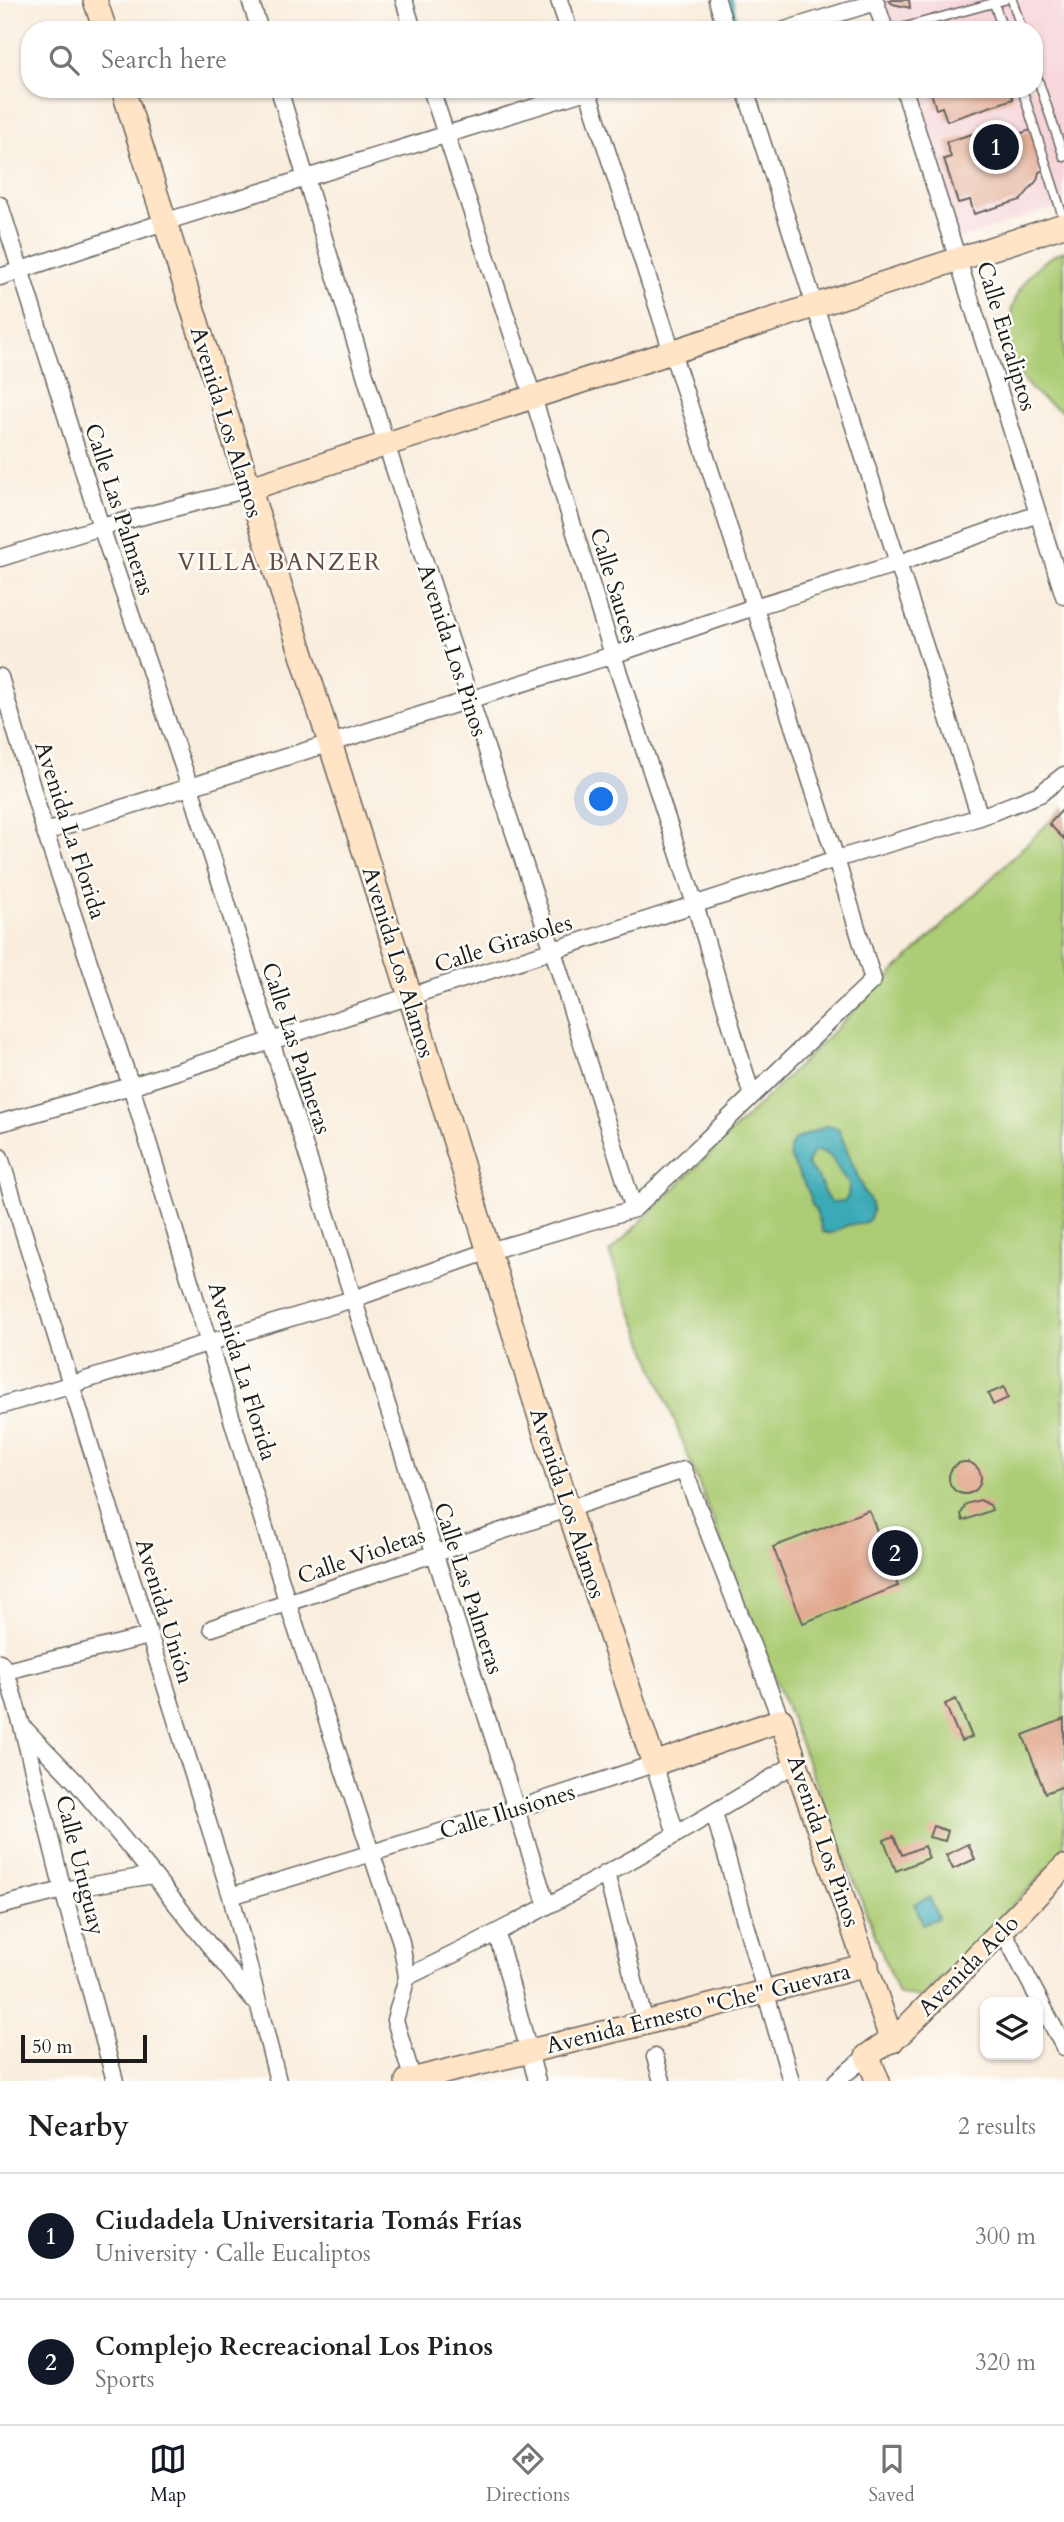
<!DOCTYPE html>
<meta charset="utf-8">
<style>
:root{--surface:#fff;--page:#f6f6f6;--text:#202124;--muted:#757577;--line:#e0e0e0;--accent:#111827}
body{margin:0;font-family:Cardo,serif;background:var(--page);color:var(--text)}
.controls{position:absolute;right:21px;bottom:21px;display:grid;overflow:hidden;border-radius:14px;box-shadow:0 2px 5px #0004}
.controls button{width:63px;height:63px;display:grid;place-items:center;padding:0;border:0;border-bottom:2px solid var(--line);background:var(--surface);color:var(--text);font:35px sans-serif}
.scale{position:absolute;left:21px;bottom:18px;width:126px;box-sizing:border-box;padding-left:7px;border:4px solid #1c1c1c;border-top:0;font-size:19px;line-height:24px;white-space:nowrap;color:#1c1c1c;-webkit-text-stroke:5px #fdfcf7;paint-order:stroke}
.you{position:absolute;left:602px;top:800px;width:24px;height:24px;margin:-18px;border:5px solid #fff;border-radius:50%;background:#1a73e8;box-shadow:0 0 0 10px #1a73e833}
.badge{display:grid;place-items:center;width:46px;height:46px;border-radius:50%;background:var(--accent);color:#fff;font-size:23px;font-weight:700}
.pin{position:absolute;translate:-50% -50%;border:4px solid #fff;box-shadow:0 2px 7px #0006}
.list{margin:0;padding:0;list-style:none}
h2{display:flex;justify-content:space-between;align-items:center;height:91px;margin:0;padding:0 28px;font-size:30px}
h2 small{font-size:23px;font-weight:400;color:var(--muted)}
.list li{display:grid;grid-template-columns:46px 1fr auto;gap:21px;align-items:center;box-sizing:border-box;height:126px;padding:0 28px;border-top:2px solid var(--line)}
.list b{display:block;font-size:26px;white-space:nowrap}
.list p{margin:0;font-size:23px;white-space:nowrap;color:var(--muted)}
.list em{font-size:23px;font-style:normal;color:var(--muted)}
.icon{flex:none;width:38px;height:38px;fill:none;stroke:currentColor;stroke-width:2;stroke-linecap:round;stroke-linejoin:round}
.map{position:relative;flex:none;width:1064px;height:2081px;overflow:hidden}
.search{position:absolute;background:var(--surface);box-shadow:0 2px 5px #0004;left:21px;right:21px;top:21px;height:77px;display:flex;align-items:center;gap:18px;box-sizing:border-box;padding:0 24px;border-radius:28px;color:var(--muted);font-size:26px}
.sheet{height:343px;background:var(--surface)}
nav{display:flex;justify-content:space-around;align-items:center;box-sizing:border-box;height:98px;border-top:2px solid var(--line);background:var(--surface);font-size:19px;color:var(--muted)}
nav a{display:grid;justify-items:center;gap:4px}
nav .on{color:var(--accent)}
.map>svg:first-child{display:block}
</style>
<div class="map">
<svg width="1064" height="2081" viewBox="0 0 1064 2081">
<rect width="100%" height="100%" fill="#fdfcf7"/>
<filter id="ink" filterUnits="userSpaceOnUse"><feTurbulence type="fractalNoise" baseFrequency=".0143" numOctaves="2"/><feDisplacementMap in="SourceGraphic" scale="14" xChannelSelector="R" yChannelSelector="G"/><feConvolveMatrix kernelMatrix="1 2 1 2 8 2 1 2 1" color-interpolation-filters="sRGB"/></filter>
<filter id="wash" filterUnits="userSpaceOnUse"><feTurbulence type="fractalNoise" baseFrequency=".00686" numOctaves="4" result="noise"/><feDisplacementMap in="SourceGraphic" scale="28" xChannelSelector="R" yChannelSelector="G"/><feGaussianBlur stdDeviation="1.57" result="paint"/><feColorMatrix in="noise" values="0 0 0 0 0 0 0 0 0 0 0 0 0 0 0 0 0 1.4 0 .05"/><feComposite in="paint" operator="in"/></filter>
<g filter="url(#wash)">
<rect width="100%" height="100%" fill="#f9eddd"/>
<path fill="#f6cfd6" d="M881,0H1064V205L956,240L909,89H1034V30H890Z"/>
<path fill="#accc75" stroke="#647448" stroke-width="2" d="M1064,251V412C1048,403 1033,394 1022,378C992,334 1015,268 1064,251Z
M1064,808V1853L921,1998L898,1994L609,1253L871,994Z"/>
<path fill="#3aaab7" stroke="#2b636a" stroke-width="2" fill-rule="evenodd" d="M828,1125L838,1128L865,1194C874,1204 877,1221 859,1224C856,1225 852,1224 848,1225C837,1229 836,1236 823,1232L816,1211L812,1205L810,1195L790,1157V1148L794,1140ZM813,1152C837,1150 834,1170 849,1183L848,1196L844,1201L832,1202C821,1195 824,1185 817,1177C812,1171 809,1170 807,1163Z
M930,1897L938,1918L923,1924L914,1904Z"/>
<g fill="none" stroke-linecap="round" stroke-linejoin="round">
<path stroke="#3aaab7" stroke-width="5" d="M731,0L735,19"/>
</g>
<g id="blocks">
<path fill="#e0a388" d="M888,0H909L910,8L893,4Z
M930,89H1010L1013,99L947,121L942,107L936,109Z
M1008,123L1012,136L1031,130L1044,170L1039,172L1037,180L1021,200L974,214L970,200L958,203L944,159L951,157L946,142Z
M1064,808V839L1049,824Z
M1004,1387L1008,1398L993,1405L988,1394Z
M949 1478a16 16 0 1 1 32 0a16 16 0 1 1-32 0Z
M980,1500L990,1505L992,1510L963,1521L961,1514L966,1504Z
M869,1510L898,1586L803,1623L773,1547Z
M956,1699L972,1737L961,1741L945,1704Z
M1064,1719V1786L1045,1793L1023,1735Z
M933,1826L948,1831L945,1841L929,1837Z
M894,1836L902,1855L924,1846L929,1858L896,1871L884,1840Z
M968,1844L975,1859L953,1869L946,1855Z"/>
</g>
</g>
<g filter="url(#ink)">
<use href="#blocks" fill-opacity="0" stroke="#696560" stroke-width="2"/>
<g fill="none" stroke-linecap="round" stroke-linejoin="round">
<defs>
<path id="lane" d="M993,0L1003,30
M1012,0L1022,30
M883,25L898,29L1004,0
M1034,68L1064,157
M1022,89L1064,220"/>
<path id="street" d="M250,0L260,30
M404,0L413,30
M559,0L569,30
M717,0L726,30
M875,0L885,30
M785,30L876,2
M279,89L386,444L553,951L634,1209
M431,89L533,397L613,655L695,904L752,1096
M745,89L980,817
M904,89L1064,596
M0,205L101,527L190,787L547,1906
M0,277L164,222L593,89
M0,558L101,527L248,489
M0,677L45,832L131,1086L288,1604L401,1942L407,1977L395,2020L413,2081
M45,832L613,655L754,607L899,563L1038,514
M0,1123L131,1086L836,859L980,817L1040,794L1064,775
M0,1157L231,1896L278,2081
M0,1406L353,1299L489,1251L634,1209L873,980L836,859L587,89
M212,1628L684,1470L781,1720
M0,1662L6,1671L22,1726L63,1890L115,2081
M6,1671L149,1636
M23,1727L76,1782L153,1875
M714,1813L791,2081
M606,1873L645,2023
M231,1896L516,1809L654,1764L676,1834
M0,1906L63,1890L153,1875L253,2000
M1003,1931L1064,2047
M497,1934L537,2081
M407,1977C541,1913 670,1840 796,1763
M655,2057L662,2081
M836,2081L867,2056"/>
<path id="secondary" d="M95,0L105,30
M123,89L410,996L568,1508L654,1764L781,1720L892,2041
M248,489L1064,225
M407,2081L645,2023L867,1965
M878,2081L867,2056L901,2033L1064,1867"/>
</defs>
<use href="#lane" stroke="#696560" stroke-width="11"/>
<use href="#street" stroke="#696560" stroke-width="19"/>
<use href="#secondary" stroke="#696560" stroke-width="26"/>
<use href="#lane" stroke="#fff" stroke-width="8"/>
<use href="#street" stroke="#fff" stroke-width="16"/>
<use href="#secondary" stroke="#ffe4c6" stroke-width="23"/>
</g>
</g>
<g text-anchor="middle" stroke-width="5" stroke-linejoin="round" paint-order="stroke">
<g font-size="23" fill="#1c1c1c" stroke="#fdfcf7">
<text transform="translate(1007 336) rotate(73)" y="8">Calle Eucaliptos</text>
<text transform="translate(227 422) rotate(73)" y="8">Avenida Los Alamos</text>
<text transform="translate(120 509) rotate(72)" y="8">Calle Las Palmeras</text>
<text transform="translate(615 585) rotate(73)" y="8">Calle Sauces</text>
<text transform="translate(453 650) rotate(72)" y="8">Avenida Los Pinos</text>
<text transform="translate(71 830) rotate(72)" y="8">Avenida La Florida</text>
<text transform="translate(503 943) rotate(-18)" y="8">Calle Girasoles</text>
<text transform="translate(399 962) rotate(73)" y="8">Avenida Los Alamos</text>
<text transform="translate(297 1048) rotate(72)" y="8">Calle Las Palmeras</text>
<text transform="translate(243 1371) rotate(73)" y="8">Avenida La Florida</text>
<text transform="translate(568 1503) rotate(72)" y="8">Avenida Los Alamos</text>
<text transform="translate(361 1555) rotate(-19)" y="8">Calle Violetas</text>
<text transform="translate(469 1588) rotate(72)" y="8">Calle Las Palmeras</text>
<text transform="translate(165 1611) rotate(73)" y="8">Avenida Unión</text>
<text transform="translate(507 1811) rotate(-17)" y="8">Calle Ilusiones</text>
<text transform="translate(824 1841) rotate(71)" y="8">Avenida Los Pinos</text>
<text transform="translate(81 1865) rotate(76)" y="8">Calle Uruguay</text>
<text transform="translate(968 1965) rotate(-45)" y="8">Avenida Aclo</text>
<text transform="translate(698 2008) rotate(-14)" y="8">Avenida Ernesto "Che" Guevara</text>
</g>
<g font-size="24" letter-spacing="2" fill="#614b42" stroke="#fdfcf7">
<text x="280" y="570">VILLA BANZER</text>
</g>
</g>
</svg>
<div class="controls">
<button><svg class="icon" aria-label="layers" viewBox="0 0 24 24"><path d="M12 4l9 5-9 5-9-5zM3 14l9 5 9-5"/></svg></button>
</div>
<div class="scale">50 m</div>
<div class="you"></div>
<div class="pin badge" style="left:996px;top:147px">1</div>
<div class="pin badge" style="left:895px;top:1553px">2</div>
<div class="search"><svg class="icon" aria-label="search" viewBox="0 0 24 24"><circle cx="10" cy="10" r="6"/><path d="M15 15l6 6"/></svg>Search here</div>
</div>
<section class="sheet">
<h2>Nearby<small>2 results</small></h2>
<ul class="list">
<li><span class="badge">1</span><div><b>Ciudadela Universitaria Tomás Frías</b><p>University · Calle Eucaliptos</p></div><em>300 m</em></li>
<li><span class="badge">2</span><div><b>Complejo Recreacional Los Pinos</b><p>Sports</p></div><em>320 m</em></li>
</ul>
</section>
<nav>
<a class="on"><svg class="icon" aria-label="map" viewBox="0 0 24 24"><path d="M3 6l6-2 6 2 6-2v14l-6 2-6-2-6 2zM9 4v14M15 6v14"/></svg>Map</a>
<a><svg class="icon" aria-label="directions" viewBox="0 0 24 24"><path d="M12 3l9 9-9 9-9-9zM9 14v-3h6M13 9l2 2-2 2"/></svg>Directions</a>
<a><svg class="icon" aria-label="saved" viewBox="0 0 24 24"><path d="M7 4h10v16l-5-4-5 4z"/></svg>Saved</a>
</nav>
